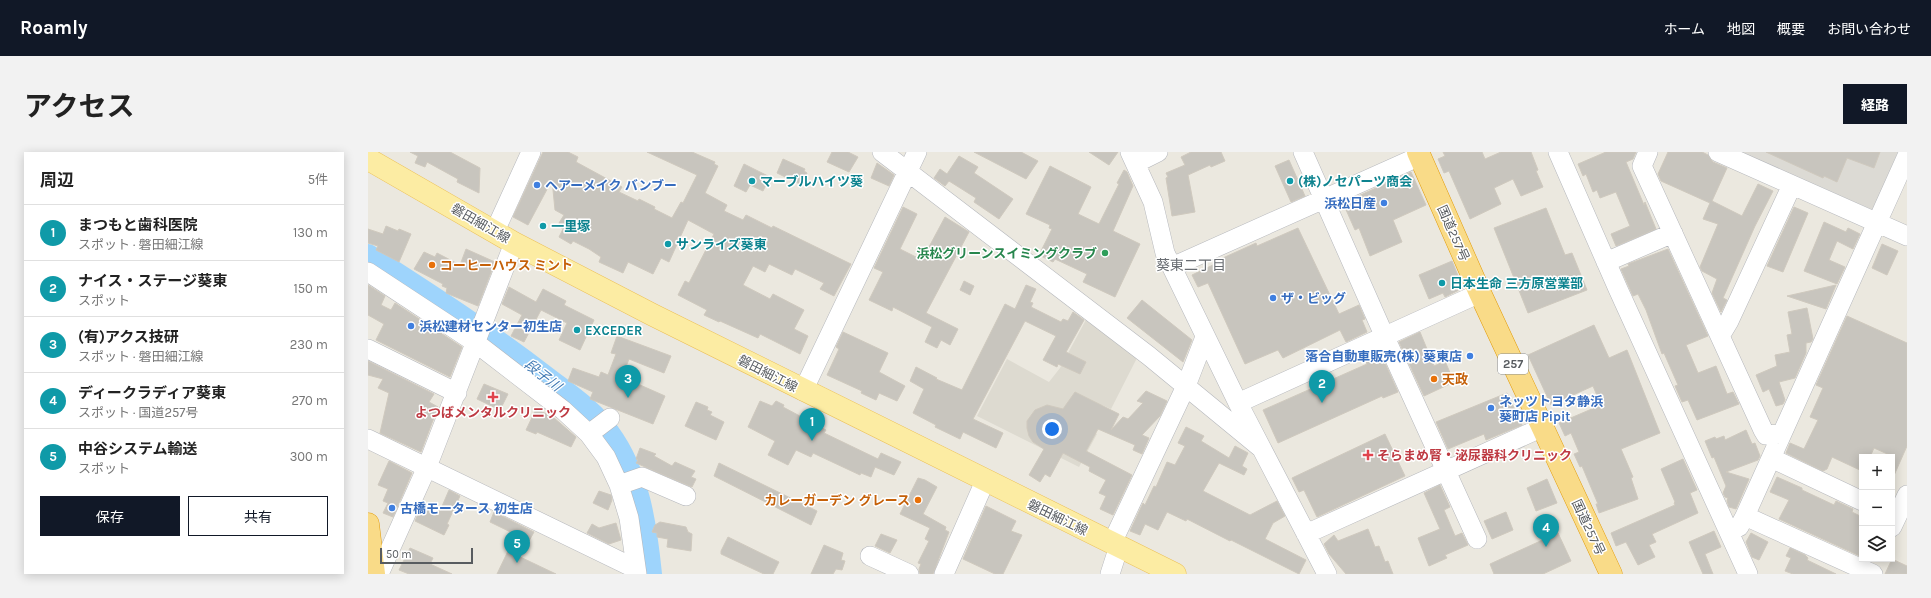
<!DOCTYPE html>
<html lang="ja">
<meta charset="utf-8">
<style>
:root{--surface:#fff;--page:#f2f2f2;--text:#222;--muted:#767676;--line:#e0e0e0;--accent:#111827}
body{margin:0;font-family:Karla,"Noto Sans JP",sans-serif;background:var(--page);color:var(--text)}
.controls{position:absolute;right:12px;bottom:12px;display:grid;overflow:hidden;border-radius:0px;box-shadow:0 2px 10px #0003}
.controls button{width:36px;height:36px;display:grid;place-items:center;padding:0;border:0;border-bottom:1px solid var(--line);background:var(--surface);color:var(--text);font:20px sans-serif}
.scale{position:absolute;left:12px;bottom:10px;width:93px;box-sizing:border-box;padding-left:4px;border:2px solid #585c60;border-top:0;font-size:11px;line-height:14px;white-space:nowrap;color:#585c60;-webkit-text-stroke:3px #fff;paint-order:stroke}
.you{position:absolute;left:684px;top:277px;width:14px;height:14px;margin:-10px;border:3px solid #fff;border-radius:50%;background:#1a73e8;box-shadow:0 0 0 6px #1a73e833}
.badge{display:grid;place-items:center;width:26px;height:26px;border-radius:50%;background:var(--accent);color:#fff;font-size:13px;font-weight:700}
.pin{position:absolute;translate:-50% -33px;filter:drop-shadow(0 1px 2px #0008)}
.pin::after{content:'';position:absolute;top:21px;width:14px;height:12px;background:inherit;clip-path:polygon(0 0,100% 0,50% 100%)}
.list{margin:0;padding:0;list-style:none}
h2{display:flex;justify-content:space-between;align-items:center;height:52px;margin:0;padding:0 16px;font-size:17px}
h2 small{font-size:13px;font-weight:400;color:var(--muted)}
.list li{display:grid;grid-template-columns:26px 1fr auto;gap:12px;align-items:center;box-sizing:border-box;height:56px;padding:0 16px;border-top:1px solid var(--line)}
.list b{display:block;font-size:15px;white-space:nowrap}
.list p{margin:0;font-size:13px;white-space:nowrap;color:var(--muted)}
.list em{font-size:13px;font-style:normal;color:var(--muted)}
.actions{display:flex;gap:8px;padding:12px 16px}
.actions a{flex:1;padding:9px 0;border:1px solid var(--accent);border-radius:0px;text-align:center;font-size:14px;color:var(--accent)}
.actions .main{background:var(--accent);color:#fff}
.icon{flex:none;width:22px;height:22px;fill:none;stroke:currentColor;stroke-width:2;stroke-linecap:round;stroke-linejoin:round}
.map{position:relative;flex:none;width:1539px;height:422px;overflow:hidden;border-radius:0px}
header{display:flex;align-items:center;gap:24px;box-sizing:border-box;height:56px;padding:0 20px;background:var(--accent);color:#fff}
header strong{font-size:19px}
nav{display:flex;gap:22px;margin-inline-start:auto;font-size:14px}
.intro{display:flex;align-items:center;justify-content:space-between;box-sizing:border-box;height:96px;padding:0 24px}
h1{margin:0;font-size:28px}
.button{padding:10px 18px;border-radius:0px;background:var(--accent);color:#fff;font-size:14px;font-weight:700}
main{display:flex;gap:24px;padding:0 24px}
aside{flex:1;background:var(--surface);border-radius:0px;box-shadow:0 2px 10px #0003}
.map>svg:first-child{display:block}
</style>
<header>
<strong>Roamly</strong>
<nav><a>ホーム</a><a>地図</a><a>概要</a><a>お問い合わせ</a></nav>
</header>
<div class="intro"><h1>アクセス</h1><a class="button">経路</a></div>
<main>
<aside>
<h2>周辺<small>5件</small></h2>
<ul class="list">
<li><span class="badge" style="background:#0f9aa8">1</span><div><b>まつもと歯科医院</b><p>スポット · 磐田細江線</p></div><em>130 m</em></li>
<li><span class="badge" style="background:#0f9aa8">2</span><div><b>ナイス・ステージ葵東</b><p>スポット</p></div><em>150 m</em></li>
<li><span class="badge" style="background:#0f9aa8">3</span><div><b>(有)アクス技研</b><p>スポット · 磐田細江線</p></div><em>230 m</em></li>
<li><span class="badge" style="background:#0f9aa8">4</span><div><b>ディークラディア葵東</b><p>スポット · 国道257号</p></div><em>270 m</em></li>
<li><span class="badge" style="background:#0f9aa8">5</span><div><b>中谷システム輸送</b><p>スポット</p></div><em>300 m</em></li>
</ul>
<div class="actions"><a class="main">保存</a><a>共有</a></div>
</aside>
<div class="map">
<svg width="1539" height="422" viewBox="0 0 1539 422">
<rect width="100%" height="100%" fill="#ebe8df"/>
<path fill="#dcdad4" d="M1371,0H1530L1505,58Z"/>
<path fill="#dddad0" d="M720,164L770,204L743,257L734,253L722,277L729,282L711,315L609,264L639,207L681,230L692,216Z"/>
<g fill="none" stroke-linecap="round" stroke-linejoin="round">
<path stroke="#9ed4fc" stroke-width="22" d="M0,103C61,142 121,181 178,225C200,242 225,258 241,281C271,322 278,373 283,422"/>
</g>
<path fill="#c8c5be" stroke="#cfc9be" d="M42,0H82L112,16L111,41L89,30L90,27L59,10L57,15L47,11L50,4Z
M175,0H200L210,5L208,10L254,35L251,40L270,49L271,47L287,55L286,57L304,66L313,50L315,51L329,23L279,0H324L347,10L346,12L350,14L337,41L359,53L356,59L375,68L378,63L404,76L405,74L483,112L466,144L452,137L456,131L427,117L424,123L401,112L397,120L385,114L375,133L402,147L405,142L436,158L426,177L440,184L432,202L392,182L390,186L352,169L351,170L336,163L339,158L310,143L317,129L321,131L346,82L320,68L301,110L293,106L285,122L260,110L255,121L231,110L233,105L221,97L205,89L203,92L191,85L195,77L192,75L191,71L196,63L187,58L184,28L160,73L145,65Z
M464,0H480L490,5L481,20L459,10Z
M606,0H653L670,9L658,27Z
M721,0H750L741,13Z
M823,0H853L857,9L843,15L842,13L820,23L827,60L804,64L798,26L800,25L798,21L817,13L813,5Z
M1075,0H1114L1117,7L1133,0H1163L1170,18L1168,19L1175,35L1153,44L1145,27L1126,36L1133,52L1102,67L1081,19L1076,21L1070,7L1077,4Z
M1238,0H1268L1265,7L1258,10L1276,53L1277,50L1288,77L1248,94L1243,82L1262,74L1248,40L1232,46L1229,38L1225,40L1218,22L1215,24L1210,12Z
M1300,0H1334L1340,3L1345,10L1359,16L1344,49L1374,64L1390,32L1405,39L1387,74L1355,146L1359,148L1353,160L1344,141L1349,127L1334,119L1332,115L1350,72L1335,67L1342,51L1293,29L1290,22Z
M1398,0H1512L1506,16L1479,6L1469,30L1456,24L1455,26Z
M591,4L610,15L606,21L645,47L631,67L606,50L608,46L581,29L577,34L566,26L572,17L579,22Z
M415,7L437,17L436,19L439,21L434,33L409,21Z
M921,8L937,44L923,50L907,14Z
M509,11L526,23L521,34L503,26Z
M376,12L402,25L395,39L382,33L378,40L366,34Z
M682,14L723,35L710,62L731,72L751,32L749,31L756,18L759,20L765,34L745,79L772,92L747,145L715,130L719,122L687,107L685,110L671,103L684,77L681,76L682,73L658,62Z
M1043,20L1058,53L1025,68L1034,90L1002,104L991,76L987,78L975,51Z
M535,55L549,62L532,97L554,108L577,65L601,80L558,161L590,177L582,193L573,188L569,196L557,190L564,175L525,155L524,159L501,148L515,120L506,116Z
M1426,55L1440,61L1415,120L1399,114Z
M1178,56L1197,103L1204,101L1219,138L1160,161L1126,76Z
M1456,70L1478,80L1480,76L1492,82L1485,97L1469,89L1461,108L1477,115L1469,132L1436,119Z
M18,74L30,79L31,77L43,82L31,110L8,98L10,94L0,91V77L15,82Z
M930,76L971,162L991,153L997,167L994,168L999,180L978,190L972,178L915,206L910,198L877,212L840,131L830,135L824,123L847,112L846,110L888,91L889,94Z
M1514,92L1530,99L1519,123L1504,116Z
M98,97L127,110L110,154L78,141L79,136L74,134L75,132L46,117L56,100L67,105L69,101L92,113Z
M1300,97L1340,184L1318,193L1330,221L1348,214L1359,242L1365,240L1371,252L1329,268L1320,248L1314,250L1307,234L1310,233L1296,201L1294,202L1278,158L1270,142L1265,144L1253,117L1261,114L1260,112Z
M1084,109L1095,136L1077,145L1075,141L1061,147L1051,123Z
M596,129L606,134L602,143L592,138Z
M0,133L17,144L13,153L23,158L27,151L94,195L82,225L8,188L16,172L0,163Z
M658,133L668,137L662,150L665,151L663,155L693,170L695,167L700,169L705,160L716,168L698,200L718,210L712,222L690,212L689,215L675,208L688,184L657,169L605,267L635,281L628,296L595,280L592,287L567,275L568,273L545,261L556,237L542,229L548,215L569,226L568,227L594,238L637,152L647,157Z
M1468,133L1458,157L1419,144Z
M141,135L168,150L175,137L198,149L196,153L226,168L212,198L191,188L199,171L173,158L156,190L143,184L154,163L134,152Z
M774,148L824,188L815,210L759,166Z
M1439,156L1445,187L1443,190L1438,191V201L1427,226L1411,230L1417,248L1415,252L1408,254L1401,237L1395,240L1388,223L1409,214L1407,203L1422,200L1419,183L1424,182L1420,160Z
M1479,164L1539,191V294L1524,328V304L1506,296L1502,305H1494V319L1464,305L1459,317L1455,319L1418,301L1422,291L1436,297L1450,268L1442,265L1455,236L1448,233Z
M1226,173L1241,206L1259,198L1292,281L1253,297L1265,325L1263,326L1270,347L1231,361L1228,352H1230L1214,314L1212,315L1206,302L1211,300L1203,281L1197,284L1191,271L1233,253L1225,234L1183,253L1160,203Z
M475,180L520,201L511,220L537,234L529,249L511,241L508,248L493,241L494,239L459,223L471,197L468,195Z
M1052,180L1066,214L1077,209L1086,230L1056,244L1031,190Z
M249,184L303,204L296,221L261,207L254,225L297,244L285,272L222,247L225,240L200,229L205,216L231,225L233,220L240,223L248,202L243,201Z
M1012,200L1030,240L1015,246L1014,244L910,291L895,258L999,212L997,208Z
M0,209L66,242L61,250L70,255L53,300L12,281L21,241L10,236L15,227L0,223Z
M116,232L140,242L132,258L109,247Z
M778,239L799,249L792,264L774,283L781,286L774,302L765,298L767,293L730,277L718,299L764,323L745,363L732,357L738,344L731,341L738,328L721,319L722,315L695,301L682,325L677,322L672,330L661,323L676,297L665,290L661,284L659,276V269L667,258L679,253L695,257L707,240L751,262L743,278L755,265L760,267L775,251L769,249Z
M1139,241L1154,273L1118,288L1116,282L1080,297L1068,270Z
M392,249L404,254L408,249L416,253L415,255L458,278L456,281L510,307L513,301L533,310L526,323L507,315L503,325L493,321L492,323L445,301L443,305L428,298L420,313L400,303L407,289L380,275Z
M328,250L340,255L339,258L344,260L342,263L356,270L348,288L317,274Z
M168,257L185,265L208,285L203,295L169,280L168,282L158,278Z
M818,275L836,284L833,289L861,306L867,294L880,301L874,314L879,317L876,323L851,311L835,339L882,363L909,349L917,364L905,371L897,387L938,408L931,422L863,388L862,389L819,367L818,369L799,360L790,378L777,372L772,383L762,379L775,351L777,353L786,334L788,335L799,310L807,313L817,294L810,291Z
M1378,278L1384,292L1387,291L1392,304L1390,308L1358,320L1381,327L1368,357L1361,355L1359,349L1360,346L1357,345L1355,341L1358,334L1346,305L1344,306L1337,289L1347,285L1348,287L1356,284L1357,288Z
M1017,282L1037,324L949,365L936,338L931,340L924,326Z
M272,296L288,302L286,304L304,314L307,310L327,319L323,325L328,327L324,335L268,311L270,308L268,307Z
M1315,307L1329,338L1322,341L1330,361L1284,382L1288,390L1281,393L1287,405L1270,413L1258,390L1248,394L1243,381L1307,353L1306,351L1307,350L1293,317Z
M21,309L44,321L25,365L15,361L20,351L15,349L20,337L10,333Z
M351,311L449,359L443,373L346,324Z
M1409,325L1434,336V338L1466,353L1468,349L1485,357L1484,360L1494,365V405L1411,367L1421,348L1402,340Z
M550,326L557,328L569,335L555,362L578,375L577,378L581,380L565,422H552L551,417L553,412L550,411L561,389L557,387L562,376L532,362Z
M1179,327L1189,351L1168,359L1159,336Z
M1072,333L1082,355L1076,358L1087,384L1094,381L1100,393L1077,403L1079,406L1061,414L1050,386L1072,377L1056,341Z
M81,338L92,344L79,372L81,373L76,383L47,369L51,360L54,361L58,353L72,359Z
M231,339L243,343L244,348L240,358L225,351Z
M618,354L648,369L643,379L654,383L635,422H627L595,407Z
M126,360L166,380L161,389L122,370Z
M1138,360L1145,378L1124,387L1116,369Z
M292,370L318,375L320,380L324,382L323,399L299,395L300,387L289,385V381L284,380L287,373Z
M248,371L253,388L241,392L219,381L224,372L231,376Z
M1000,377L1007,395L1011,394L1017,410L1020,409L1025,422H978L961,402L956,392L966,383L970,389Z
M1346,379L1353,395L1337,402L1345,422H1335L1321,390Z
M1190,381L1203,409L1175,422H1126L1122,412Z
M1383,381L1400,390L1391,408L1384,405L1378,390Z
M513,382L529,388L522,401L507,394Z
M360,385L411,410L405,422H396L353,402V399Z
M456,393L475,401L473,408L477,409L474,418L468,417L465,422H443Z
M42,396L65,406L62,412L84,422H41L31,418Z
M1422,396L1437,403L1440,406L1439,408L1468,422H1425L1417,419L1423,406L1418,404Z
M140,399L148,403L188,422H129Z
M1524,407L1539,414V422H1517Z"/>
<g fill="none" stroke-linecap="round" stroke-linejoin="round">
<defs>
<path id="minor" d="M514,0L781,204L893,296
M762,0L785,50L797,101L870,251L959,422
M935,0L1016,183L1109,387
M1190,0L1250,137L1380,422
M1280,0L1274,14L1395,278L1398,283L1413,282
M1350,0L1539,84
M768,11L790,0
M127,79L163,0
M1238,110L1305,81
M804,115L1052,4
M0,120L108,191L195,258L221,282L238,305L251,333L261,366L269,422
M1352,184L1361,169L1424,33
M0,197L89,241
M435,239L549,0
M870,251L1112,141
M221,282L242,266
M0,287L268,417
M1403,306L1494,349
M251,333L274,325L318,344
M1377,364L1539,4
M1371,375L1377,364L1505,422
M1524,375L1539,343
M938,382L1175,275
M744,391L818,234L837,185
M502,404L541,422
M11,422L59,315L146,91
M576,422L617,329
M742,422L751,394"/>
<path id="major" d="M0,7L146,91L285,163L807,422"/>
<path id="highway" d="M1050,0L1112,141L1243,422
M0,372L6,422"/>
</defs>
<use href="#minor" stroke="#b5b7bc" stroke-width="20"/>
<use href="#major" stroke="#ecc057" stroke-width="23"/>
<use href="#highway" stroke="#e29b08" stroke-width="23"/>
<use href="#minor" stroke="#fff" stroke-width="19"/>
<use href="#major" stroke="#fceca3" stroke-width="22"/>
<use href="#highway" stroke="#f9db88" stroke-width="22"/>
</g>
<g fill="#0f9aa8" stroke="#fff" stroke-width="1.5">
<circle cx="384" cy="29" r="4"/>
<circle cx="922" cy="29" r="4"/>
<circle cx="175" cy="74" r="4"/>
<circle cx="300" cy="92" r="4"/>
<circle cx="1074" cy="131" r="4"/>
<circle cx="209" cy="178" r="4"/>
</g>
<g fill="#3f7fe0" stroke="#fff" stroke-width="1.5">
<circle cx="169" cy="33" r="4"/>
<circle cx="1016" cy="51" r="4"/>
<circle cx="905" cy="146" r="4"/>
<circle cx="43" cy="174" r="4"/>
<circle cx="1102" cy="204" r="4"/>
<circle cx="1123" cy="256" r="4"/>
<circle cx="24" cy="356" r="4"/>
</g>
<circle fill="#2e9e5b" stroke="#fff" stroke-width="1.5" cx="737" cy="101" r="4"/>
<g fill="#e8710a" stroke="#fff" stroke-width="1.5">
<circle cx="64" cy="113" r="4"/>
<circle cx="1066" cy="227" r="4"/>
<circle cx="550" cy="348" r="4"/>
</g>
<g fill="#e0444e" stroke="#fff" stroke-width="1.5">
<path d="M123 239h4v4h4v4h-4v4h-4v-4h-4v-4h4z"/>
<path d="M998 297h4v4h4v4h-4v4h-4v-4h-4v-4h4z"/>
</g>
<g text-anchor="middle" stroke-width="3" stroke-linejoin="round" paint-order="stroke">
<rect fill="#fff" stroke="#8a8d90" stroke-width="1" x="1130" y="202" width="30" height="20" rx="3"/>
<g font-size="12" font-weight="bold" fill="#585c60">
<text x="1145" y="216">257</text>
</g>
<g font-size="13" font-weight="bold" fill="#0d838f" stroke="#fff" text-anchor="start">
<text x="392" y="34">マーブルハイツ葵</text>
<text x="930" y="34">(株)ノセパーツ商会</text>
<text x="183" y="79">一里塚</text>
<text x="308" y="97">サンライズ葵東</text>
<text x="1082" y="136">日本生命 三方原営業部</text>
<text x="217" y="183">EXCEDER</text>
</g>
<g font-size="13" font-weight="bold" fill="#366cbe" stroke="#fff" text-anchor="start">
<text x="177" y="38">ヘアーメイク バンブー</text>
<text x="1008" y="56" text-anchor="end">浜松日産</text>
<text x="913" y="151">ザ・ビッグ</text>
<text x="51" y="179">浜松建材センター初生店</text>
<text x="1094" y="209" text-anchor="end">落合自動車販売(株) 葵東店</text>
<text x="1131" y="254">ネッツトヨタ静浜<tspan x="1131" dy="15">葵町店 Pipit</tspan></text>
<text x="32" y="361">古橋モータース 初生店</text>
</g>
<g font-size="13" fill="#585c60" stroke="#fff">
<text transform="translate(113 71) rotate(30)" y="5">磐田細江線</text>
<text transform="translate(1086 81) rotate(66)" y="5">国道257号</text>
<text transform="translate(400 221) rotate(27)" y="5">磐田細江線</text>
<text transform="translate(690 365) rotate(26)" y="5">磐田細江線</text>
<text transform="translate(1221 375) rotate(65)" y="5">国道257号</text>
</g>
<g font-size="13" font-weight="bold" fill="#27864d" stroke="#fff" text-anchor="end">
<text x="729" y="106">浜松グリーンスイミングクラブ</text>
</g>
<g font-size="13" font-weight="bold" fill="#c56008" stroke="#fff" text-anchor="start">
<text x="72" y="118">コーヒーハウス ミント</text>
<text x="1074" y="232">天政</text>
<text x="542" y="353" text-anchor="end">カレーガーデン グレース</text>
</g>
<g font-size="13" font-weight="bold" fill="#be3a42" stroke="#fff">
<text x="125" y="265">よつばメンタルクリニック</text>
<text x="1009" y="308" text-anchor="start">そらまめ腎・泌尿器科クリニック</text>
</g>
<g font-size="14" fill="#696d72" stroke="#fff">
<text x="823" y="118">葵東二丁目</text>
</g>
<g font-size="14" font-style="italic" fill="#407ab4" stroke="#fff">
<text transform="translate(175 223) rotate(38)" y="5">段子川</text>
</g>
</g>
</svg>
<div class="controls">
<button>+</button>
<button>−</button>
<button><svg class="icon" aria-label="layers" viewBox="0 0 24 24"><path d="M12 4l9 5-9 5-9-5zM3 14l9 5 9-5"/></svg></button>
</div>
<div class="scale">50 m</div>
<div class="you"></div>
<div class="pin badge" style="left:444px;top:289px;background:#0f9aa8">1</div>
<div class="pin badge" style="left:954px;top:251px;background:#0f9aa8">2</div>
<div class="pin badge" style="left:260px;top:246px;background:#0f9aa8">3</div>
<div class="pin badge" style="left:1178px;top:395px;background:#0f9aa8">4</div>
<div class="pin badge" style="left:149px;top:411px;background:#0f9aa8">5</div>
</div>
</main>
